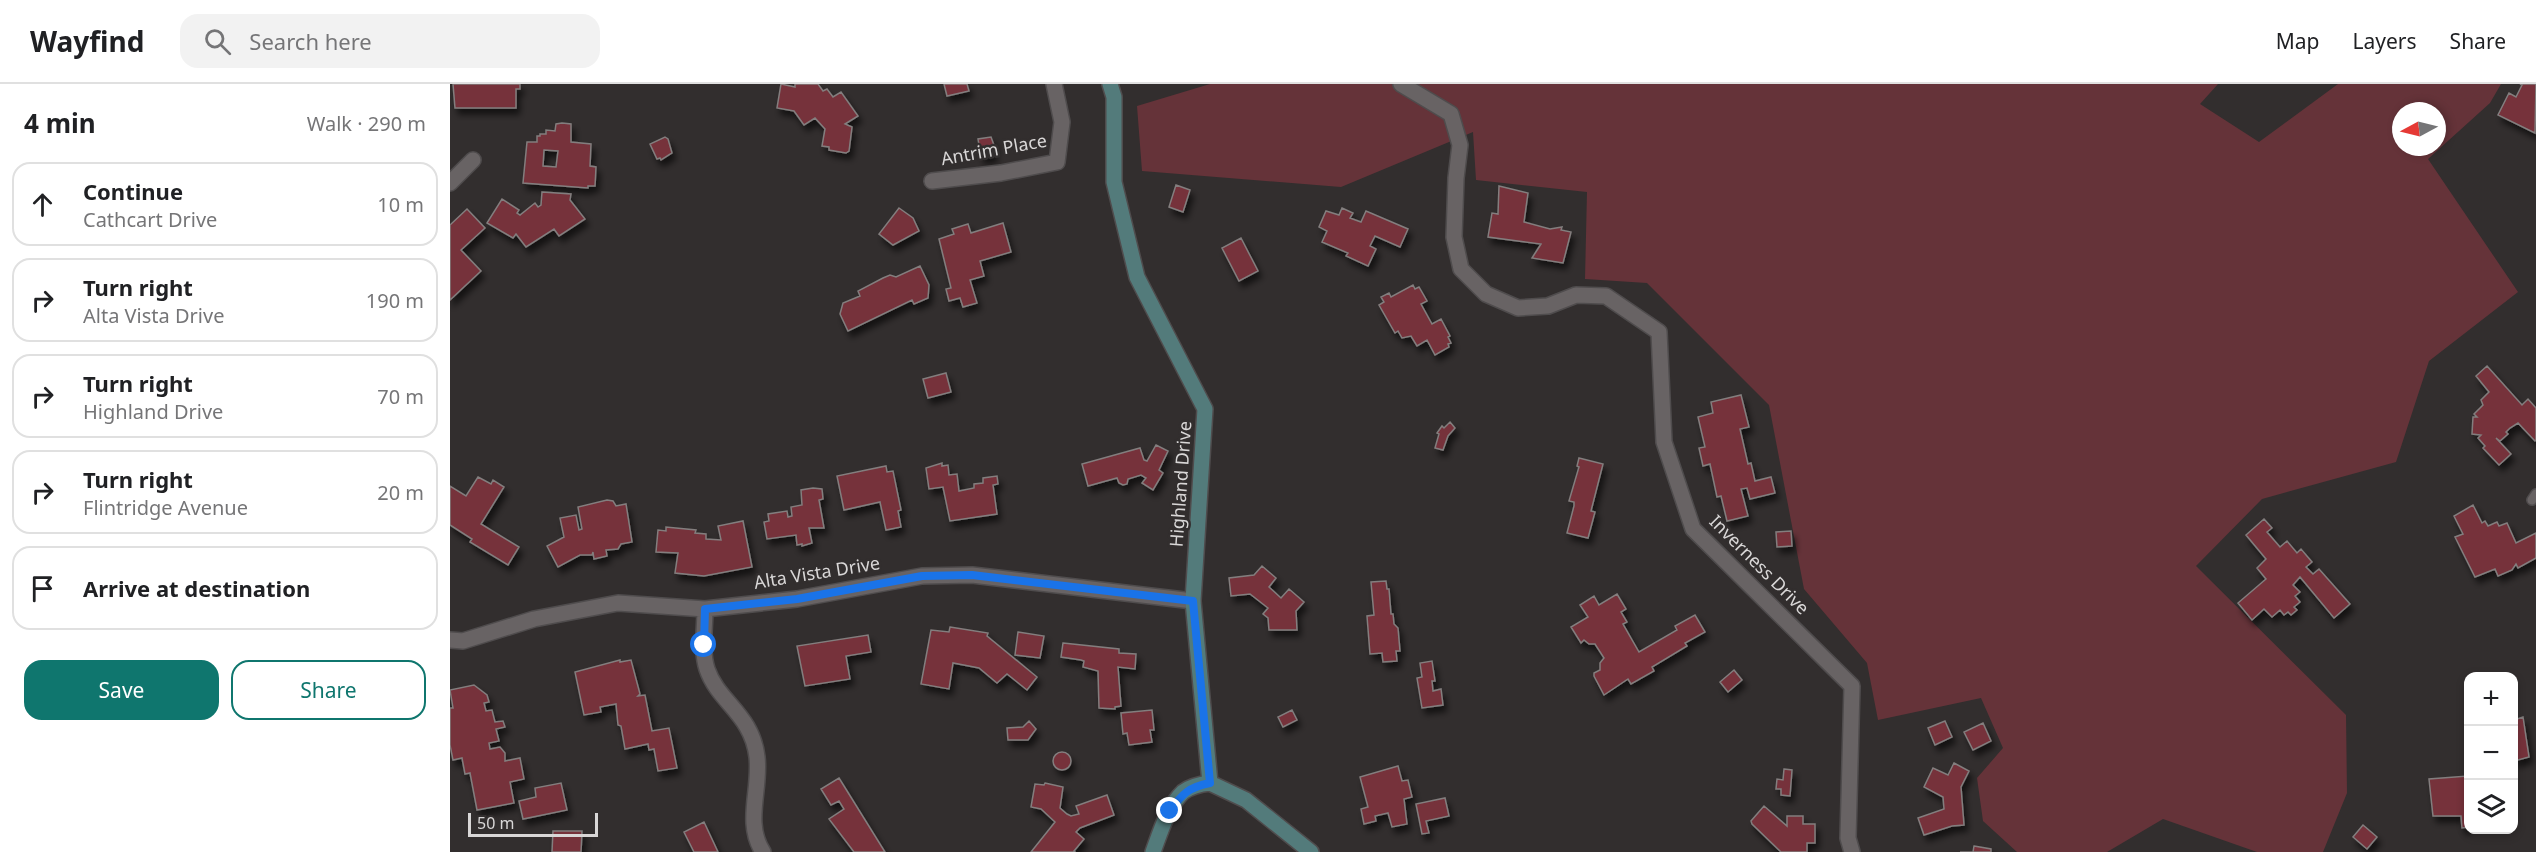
<!DOCTYPE html>
<meta charset="utf-8">
<style>
:root{--surface:#fff;--page:#f2f2f2;--text:#202124;--muted:#757577;--line:#e0e0e0;--accent:#0f766e}
body{margin:0;font-family:"Noto Sans",sans-serif;background:var(--page);color:var(--text)}
.controls{position:absolute;right:18px;bottom:18px;display:grid;overflow:hidden;border-radius:12px;box-shadow:0 3px 9px #0003}
.controls button{width:54px;height:54px;display:grid;place-items:center;padding:0;border:0;border-bottom:2px solid var(--line);background:var(--surface);color:var(--text);font:30px sans-serif}
.compass{position:absolute;left:1942px;top:18px;width:54px;height:54px;border-radius:50%;background:var(--surface);box-shadow:0 3px 9px #0003;rotate:263deg}
.scale{position:absolute;left:18px;bottom:15px;width:130px;box-sizing:border-box;padding-left:6px;border:3px solid #d9d7d7;border-top:0;font-size:16px;line-height:21px;white-space:nowrap;color:#d9d7d7;-webkit-text-stroke:4px #322e2e;paint-order:stroke}
.stop{position:absolute;width:18px;height:18px;margin:-14px;border:4px solid #1a73e8;border-radius:50%;background:#fff}
.stop.end{background:#1a73e8;border-color:#fff;box-shadow:0 2px 6px #0008}
.list{margin:0;padding:0;list-style:none}
h2{display:flex;justify-content:space-between;align-items:center;height:78px;margin:0;padding:0 24px;font-size:26px}
h2 small{font-size:20px;font-weight:400;color:var(--muted)}
.list li{display:grid;grid-template-columns:39px 1fr auto;gap:18px;align-items:center;box-sizing:border-box;height:84px;margin:0 12px 12px;padding:0 12px;border:2px solid var(--line);border-radius:18px}
.list b{display:block;font-size:22px;white-space:nowrap}
.list p{margin:0;font-size:20px;white-space:nowrap;color:var(--muted)}
.list em{font-size:20px;font-style:normal;color:var(--muted)}
.actions{display:flex;gap:12px;padding:18px 24px}
.actions a{flex:1;padding:14px 0;border:2px solid var(--accent);border-radius:18px;text-align:center;font-size:21px;color:var(--accent)}
.actions .main{background:var(--accent);color:#fff}
.icon{flex:none;width:33px;height:33px;fill:none;stroke:currentColor;stroke-width:2;stroke-linecap:round;stroke-linejoin:round}
.map{position:relative;flex:none;width:2086px;height:768px;overflow:hidden}
header{display:flex;align-items:center;gap:36px;box-sizing:border-box;height:84px;padding:0 30px;background:var(--surface);border-bottom:2px solid var(--line)}
header strong{font-size:28px}
nav{display:flex;gap:33px;margin-inline-start:auto;font-size:21px}
.search{width:420px;height:54px;background:var(--page);display:flex;align-items:center;gap:15px;box-sizing:border-box;padding:0 21px;border-radius:18px;color:var(--muted);font-size:22px}
main{display:flex}
aside{flex:1;background:var(--surface)}
.map>svg:first-child{display:block}
</style>
<header>
<strong>Wayfind</strong>
<div class="search"><svg class="icon" aria-label="search" viewBox="0 0 24 24"><circle cx="10" cy="10" r="6"/><path d="M15 15l6 6"/></svg>Search here</div>
<nav><a>Map</a><a>Layers</a><a>Share</a></nav>
</header>
<main>
<aside>
<h2>4 min<small>Walk · 290 m</small></h2>
<ul class="list">
<li><svg class="icon" aria-label="ahead" viewBox="0 0 24 24"><path d="M12 20V5M6 11l6-6 6 6"/></svg><div><b>Continue</b><p>Cathcart Drive</p></div><em>10 m</em></li>
<li><svg class="icon" aria-label="right" viewBox="0 0 24 24"><path d="M7 20v-9h11M14 6l5 5-5 5"/></svg><div><b>Turn right</b><p>Alta Vista Drive</p></div><em>190 m</em></li>
<li><svg class="icon" aria-label="right" viewBox="0 0 24 24"><path d="M7 20v-9h11M14 6l5 5-5 5"/></svg><div><b>Turn right</b><p>Highland Drive</p></div><em>70 m</em></li>
<li><svg class="icon" aria-label="right" viewBox="0 0 24 24"><path d="M7 20v-9h11M14 6l5 5-5 5"/></svg><div><b>Turn right</b><p>Flintridge Avenue</p></div><em>20 m</em></li>
<li><svg class="icon" aria-label="arrive" viewBox="0 0 24 24"><path d="M6 21V4h12l-3 4 3 4H6"/></svg><div><b>Arrive at destination</b></div></li>
</ul>
<div class="actions"><a class="main">Save</a><a>Share</a></div>
</aside>
<div class="map">
<svg width="2086" height="768" viewBox="0 0 2086 768">
<defs>
<filter id="shadow"><feDropShadow dx="3.5" dy="6" stdDeviation="3" flood-color="#0009"/></filter>
</defs>
<rect width="100%" height="100%" fill="#322e2e"/>
<path fill="#653339" fill-rule="evenodd" d="M760,0H1768L1750,20L1809,58L1888,0H2051L2040,19L1978,75L2068,208L1979,277L1946,378L1812,415L1746,482L1896,631L1897,709L1873,768H1807L1713,735L1657,768H1567L1533,737L1527,694L1553,664L1531,614L1428,636L1417,579L1354,505L1319,321L1197,199L1135,195L1137,108L1026,96L1023,48L891,103L692,87L687,22ZM1951,27H1987V63H1951Z"/>
<path fill="#76303a" stroke="#837e7e" stroke-width="1.5" fill-rule="evenodd" filter="url(#shadow)" d="M3,0H70V5H66V24H5Z
M331,0L345,3V0H368L373,7L377,5L383,13L391,8L408,32L395,40L402,43L399,67L396,69L379,66V63L372,62L375,45L365,34L354,41L344,27L327,24Z
M494,0H517L519,7L497,12Z
M2070,0H2086L2085,49L2048,31L2059,9L2066,13L2072,1Z
M112,39L121,40V58L141,60L140,82L146,83L145,102H138V104L73,99L77,58H87V52H90V50H96V46L105,47L106,40ZM94,66L108,67L106,83L93,82Z
M215,53L218,55L222,69L211,76L210,74L207,75L200,60Z
M541,53L545,64H542L544,72L531,74L528,55Z
M726,101L740,106L733,128L719,123Z
M1049,102L1078,109L1074,138L1100,145L1112,143L1111,146L1121,148L1113,179L1082,174L1091,160L1038,153L1042,129L1048,130Z
M92,108L121,110L120,116L135,135L109,152L104,145L76,163L66,150L63,154L37,139L52,115L69,126L67,129L70,131L85,119L88,123L91,121Z
M449,124L463,134L469,147L443,161L429,150Z
M892,124L903,129L900,134L911,138L916,127L958,145L950,163L925,152L920,162L926,165L918,182L896,172L898,169L872,158L877,147L869,143L876,127L889,131Z
M17,125L35,144L11,166L31,187L0,216V141Z
M553,139L561,168L530,177L534,192L520,196L527,219L513,223L510,214L499,217L496,205L501,204L489,155L504,150L502,145L518,140L521,149Z
M791,154L808,187L789,197L772,164Z
M470,182L479,201L478,214L464,220L462,216L398,247L390,230L393,219L410,212L408,207L433,194L440,191L446,193Z
M963,201L965,205L969,203L977,217L971,220L982,240L991,235L1000,252L998,253L1001,259L998,260L999,263L985,271L977,256L967,262L961,252L952,254L948,247L945,249L929,221L934,218L931,213L939,209L941,213Z
M2037,282L2072,321L2078,315L2086,324V356L2085,357L2068,339L2060,344L2056,348L2058,350L2050,357L2046,354L2061,370L2049,381L2033,364L2035,362L2028,354L2031,351L2022,350L2023,333H2027L2024,330L2033,321L2031,316L2039,308L2026,292Z
M496,289L501,308L478,314L473,295Z
M1291,311L1299,343L1290,345L1298,380L1301,379L1305,397L1321,393L1325,409L1300,415L1297,404L1291,405L1298,432L1277,437L1271,412L1267,413L1260,380L1253,382L1249,364L1255,363L1248,333L1263,329L1261,318Z
M1000,338L1005,344L998,352L993,366L985,364L989,350L987,349L992,342L994,344Z
M706,361L718,367L709,386L713,389L703,406L692,399L696,394L691,391L678,395L677,400L673,401L669,399L667,394L638,402L632,380L690,364L694,376L697,377Z
M1129,374L1153,380L1141,427L1145,428L1138,454L1117,449L1124,422V418L1119,417L1129,383L1127,382Z
M492,379V382L498,381L499,391L507,390L509,407L524,404V400L533,399V394L547,392L548,400L543,401L547,430L500,437L493,403L479,405L476,384Z
M436,382L437,388L443,387L451,426L448,427L451,443L436,446L430,418L394,426L387,392Z
M28,393L41,400L43,396L54,403L31,440L69,463L58,481L20,458L22,455L0,441V402L16,412Z
M363,404L372,405L373,415L369,416L374,444H359L362,459L352,462V460L347,461L346,451L317,455L314,438L319,437L318,430L337,427L338,433L342,432L341,423L352,421L351,406Z
M157,416L163,417L166,422L176,420L182,458L171,460L168,465L156,466L157,472L144,475L143,468L142,471H130L108,483L97,462L114,453L110,434L126,431L129,446L132,445L128,423Z
M2023,421L2032,439L2035,437L2038,442L2047,438L2049,442L2057,439L2066,459L2086,449V474L2068,484L2066,480L2062,486L2048,492L2045,485L2025,493L2005,453L2013,450L2004,432Z
M1814,435L1822,444L1817,448L1830,463L1837,457L1847,469L1851,465L1862,478L1856,483L1863,490L1869,485L1900,520L1884,534L1850,493L1843,501L1850,508L1845,512L1850,518L1844,523L1847,526L1841,531L1838,528L1834,531L1830,526L1822,533L1814,525L1802,536L1788,519L1816,495L1807,484L1816,475L1796,451Z
M293,437L302,483L254,492L225,489L228,469L206,468L208,446L216,447V443L246,446L245,449L256,450V455L271,456L268,442Z
M1341,447L1342,462L1327,463L1326,448Z
M812,482L826,494L819,503L831,514L839,505L854,518L846,527L847,546H819L818,534L813,530L818,524L800,510L781,512L779,494L804,491Z
M936,497L937,505H939L941,530H943L944,540L948,544L950,567H946L947,577L933,578L932,569L920,570L917,532L924,531L921,498Z
M1167,510L1176,525L1171,528L1177,538L1173,540L1189,568L1227,546L1225,542L1245,531L1255,548L1235,559L1237,562L1202,583L1204,587L1181,600L1178,595L1154,611L1144,592V589L1150,586V579L1154,574L1145,560H1139L1134,556L1131,559L1121,543L1138,533L1130,521L1144,512L1149,521Z
M500,543L538,549L537,552L587,593L577,606L557,590L547,599L529,584L503,579L499,605L471,600L481,546L499,548Z
M568,548L594,552L590,574L565,571Z
M418,551L421,568L396,572L400,595L355,602L347,562Z
M613,559L669,565V569L686,570L685,585L668,583L671,622L665,623V625L649,624L648,587L633,583L634,577L631,576L611,573Z
M170,576V578L181,576L190,610L188,612L195,611L202,647L219,644L227,684L208,687L204,665L199,666L198,660L175,665L171,642L168,641L166,620L150,623L151,628L134,631L125,588Z
M982,577L985,597H982L983,607L991,605L993,621L972,624L967,594L972,593L970,579Z
M1284,586L1292,596L1278,608L1270,598Z
M24,601L37,611L39,618L34,619L36,627L42,626L45,638L53,637L55,643L46,645L49,657L39,659L40,665L50,663L55,669V677L70,674L74,695L60,698L64,719L27,726L20,689L15,690L12,674L3,676L0,661V624H3L0,606Z
M702,626L704,646H700L702,658L679,661L677,649L673,650L671,629Z
M842,626L847,636L833,643L828,633Z
M2073,633L2079,673L2064,677V636Z
M579,637L586,645L578,656H558L557,644L573,643Z
M1495,637L1502,653L1485,661L1478,644Z
M1533,639L1541,657L1523,666L1514,648Z
M603 677a9 9 0 1 1 18 0a9 9 0 1 1-18 0Z
M1504,679L1519,687L1511,703L1514,741L1502,742L1474,751L1468,734L1494,725L1493,713L1474,703L1483,684L1498,691Z
M948,682L952,697L958,696L962,713L954,715L957,740L942,743L938,729L925,732L926,737L914,740L911,725L918,723L910,693Z
M1334,685L1342,686L1340,712L1331,711V705H1326L1327,695L1333,696Z
M2018,692V743L2012,744L2011,732H1983L1979,695Z
M389,694L435,768H404L379,735L394,725L389,717L381,721L371,705Z
M111,699L117,726L73,735L69,717L86,713L85,704Z
M595,699L613,703L610,724L617,730L621,732L629,730L626,722L657,711L664,731L630,744L626,748L634,755L624,767L625,768H581L605,738L591,725L581,723L585,700L594,701Z
M995,714L999,732L976,737L979,749L972,750L966,720Z
M1314,722L1337,742V732H1353V740H1365V759H1357V768H1331L1302,740L1301,737Z
M254,738L268,768H244L234,748Z
M1913,741L1927,753L1917,765L1903,753Z
M103,747H132L131,768H102Z
M1524,762L1541,765V768H1510H1523Z"/>
<g fill="none" stroke-linecap="round" stroke-linejoin="round">
<defs>
<path id="lane" d="M2082,416L2086,410"/>
<path id="street" d="M951,0L1001,30L1010,61L1006,94L1004,153L1011,185L1036,210L1068,224L1098,222L1126,211L1156,212L1209,248L1214,358L1243,445L1402,602L1398,754L1402,768
M482,97L551,89L607,78L612,38L604,0
M0,99L23,76
M255,525C255,544 251,567 257,585C268,618 302,630 307,673C311,705 294,739 313,768
M0,556L13,557L84,535L168,519L255,525L347,515L472,492L522,491L743,517"/>
<path id="secondary" d="M660,0L664,13V98L687,193L755,325L743,517L760,699L796,716L861,768
M703,768C710,749 718,722 733,708C741,702 751,700 760,699"/>
</defs>
<use href="#lane" stroke="#4f4c4d" stroke-width="12"/>
<use href="#street" stroke="#4f4c4d" stroke-width="18"/>
<use href="#secondary" stroke="#4f4c4d" stroke-width="18"/>
<use href="#lane" stroke="#686364" stroke-width="9"/>
<use href="#street" stroke="#686364" stroke-width="15"/>
<use href="#secondary" stroke="#537b7b" stroke-width="15"/>
</g>
<g fill="none" stroke-linecap="round" stroke-linejoin="round">
<path stroke="#1a73e8" stroke-width="8" d="M254,561L255,525L347,515L472,492L522,491L743,517L760,699C739,703 732,710 720,727"/>
</g>
<g text-anchor="middle" stroke-width="5" stroke-linejoin="round" paint-order="stroke">
<g font-size="18" fill="#d9d7d7" stroke="#322e2e">
<text transform="translate(544 66) rotate(-10)" y="6">Antrim Place</text>
<text transform="translate(731 400) rotate(-86)" y="6">Highland Drive</text>
<text transform="translate(1309 481) rotate(45)" y="6">Inverness Drive</text>
<text transform="translate(367 489) rotate(-9)" y="6">Alta Vista Drive</text>
</g>
</g>
</svg>
<div class="controls">
<button>+</button>
<button>−</button>
<button><svg class="icon" aria-label="layers" viewBox="0 0 24 24"><path d="M12 4l9 5-9 5-9-5zM3 14l9 5 9-5"/></svg></button>
</div>
<svg class="compass" viewBox="-18 -18 36 36"><path d="M0-13l5 13h-10z" fill="#e53935"/><path d="M0 13l5-13h-10z" fill="#757577"/></svg>
<div class="scale">50 m</div>
<div class="stop" style="left:254px;top:561px"></div>
<div class="stop end" style="left:720px;top:727px"></div>
</div>
</main>
